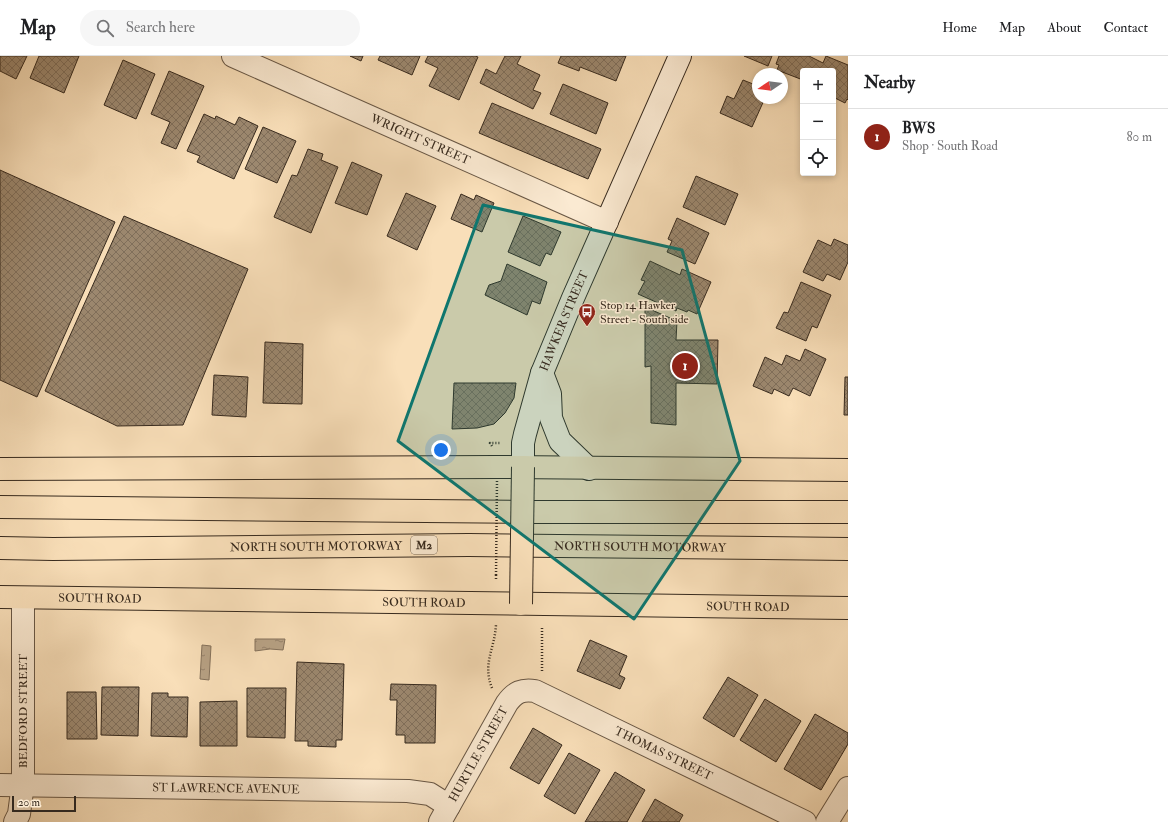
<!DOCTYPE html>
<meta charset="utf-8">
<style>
:root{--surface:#fff;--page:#f6f6f6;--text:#202124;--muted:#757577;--line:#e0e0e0;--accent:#8f2418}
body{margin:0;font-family:"IM FELL Double Pica",serif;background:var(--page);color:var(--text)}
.controls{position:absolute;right:12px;top:12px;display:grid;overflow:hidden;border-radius:4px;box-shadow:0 2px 6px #0003}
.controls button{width:36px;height:36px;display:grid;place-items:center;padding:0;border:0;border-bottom:1px solid var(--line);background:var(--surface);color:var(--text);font:20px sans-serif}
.compass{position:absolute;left:752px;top:12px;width:36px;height:36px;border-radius:50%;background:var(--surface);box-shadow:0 2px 6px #0003;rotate:257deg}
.scale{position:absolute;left:12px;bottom:10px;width:64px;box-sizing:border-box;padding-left:4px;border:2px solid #372a1e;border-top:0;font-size:11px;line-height:14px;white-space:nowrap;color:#372a1e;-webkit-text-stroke:3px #fbead2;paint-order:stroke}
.you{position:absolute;left:441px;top:394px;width:14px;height:14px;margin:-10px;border:3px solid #fff;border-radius:50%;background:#1a73e8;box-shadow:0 0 0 6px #1a73e833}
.badge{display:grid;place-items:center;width:26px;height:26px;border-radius:50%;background:var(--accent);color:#fff;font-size:13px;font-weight:700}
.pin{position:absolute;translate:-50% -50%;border:2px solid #fff;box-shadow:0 1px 4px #0006}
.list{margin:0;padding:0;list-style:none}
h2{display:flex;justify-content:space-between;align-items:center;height:52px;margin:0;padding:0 16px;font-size:17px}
h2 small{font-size:13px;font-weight:400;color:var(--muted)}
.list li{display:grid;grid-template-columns:26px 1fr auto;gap:12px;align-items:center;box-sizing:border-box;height:56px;padding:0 16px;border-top:1px solid var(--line)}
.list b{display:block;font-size:15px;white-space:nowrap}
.list p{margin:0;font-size:13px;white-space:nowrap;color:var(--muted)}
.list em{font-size:13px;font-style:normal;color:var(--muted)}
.icon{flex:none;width:22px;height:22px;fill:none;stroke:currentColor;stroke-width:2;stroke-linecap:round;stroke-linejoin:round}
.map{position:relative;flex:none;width:848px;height:766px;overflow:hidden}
header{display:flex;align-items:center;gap:24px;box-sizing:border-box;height:56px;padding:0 20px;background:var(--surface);border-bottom:1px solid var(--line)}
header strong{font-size:19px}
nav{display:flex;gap:22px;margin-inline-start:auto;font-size:14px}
.search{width:280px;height:36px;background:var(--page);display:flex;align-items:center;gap:10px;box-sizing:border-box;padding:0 14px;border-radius:22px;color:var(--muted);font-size:15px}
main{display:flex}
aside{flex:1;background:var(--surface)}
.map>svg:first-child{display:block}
</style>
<header>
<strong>Map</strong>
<div class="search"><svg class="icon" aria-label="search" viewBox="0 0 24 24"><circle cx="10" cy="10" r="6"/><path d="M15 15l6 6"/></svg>Search here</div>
<nav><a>Home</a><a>Map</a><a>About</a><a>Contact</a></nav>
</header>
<main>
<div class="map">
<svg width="848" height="766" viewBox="0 0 848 766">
<defs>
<pattern id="water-ripples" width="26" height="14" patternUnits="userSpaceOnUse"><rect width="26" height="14" fill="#b7a184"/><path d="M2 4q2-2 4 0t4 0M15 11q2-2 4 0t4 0" fill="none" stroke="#96836b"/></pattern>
<pattern id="building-cross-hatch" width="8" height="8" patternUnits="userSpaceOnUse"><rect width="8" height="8" fill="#9c886f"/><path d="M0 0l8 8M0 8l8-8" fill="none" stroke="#806f5b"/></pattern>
</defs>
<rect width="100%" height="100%" fill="#f9dfb9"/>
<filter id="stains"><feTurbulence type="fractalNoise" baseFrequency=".005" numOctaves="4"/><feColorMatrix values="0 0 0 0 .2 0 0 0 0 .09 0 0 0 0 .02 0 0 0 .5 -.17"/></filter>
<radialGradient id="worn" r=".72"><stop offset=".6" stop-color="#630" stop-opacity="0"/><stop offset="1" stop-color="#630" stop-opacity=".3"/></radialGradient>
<path fill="url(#water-ripples)" stroke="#84715b" d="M255,583H285L283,594L270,593L255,595Z
M202,589L211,590L209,624L200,623Z"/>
<path fill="url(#building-cross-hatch)" stroke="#372a1e" d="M0,0H27L16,23L0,15Z
M39,0H79L64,37L30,22Z
M350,0H363L361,5Z
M380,0H420L412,19L378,4Z
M428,0H475L478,1L459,44L429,30L438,12L425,6Z
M505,0H521L517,8L540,19L533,34L541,37L533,53L480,27L486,13L496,18Z
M561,0H626L616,25L580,11L579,15L558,7Z
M744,0H772L768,10Z
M779,0H809L823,7L826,0L848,9V44L847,43L845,47L833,41V15H803V24L777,14L779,9L776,8Z
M123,4L155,18L136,63L104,49Z
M169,15L204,30L176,93L161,87L170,66L151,58Z
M743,24L758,30V42H765L752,71L720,57L727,40L734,43Z
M563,28L608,47L596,78L550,58Z
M492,47L601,93L588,123L479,77Z
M204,58L215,63L216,60L235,69L239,61L258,70L234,123L197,106L200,100L187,95Z
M263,71L296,85L277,127L245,113Z
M308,93L323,98L321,104L338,111L311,177L274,161L292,119L297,120Z
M352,106L382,119L367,159L335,147Z
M0,114L115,166L37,341L0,324Z
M696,120L738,138L725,169L683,151Z
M406,137L436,150L417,194L387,180Z
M461,138L474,144L476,139L494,147L482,176L451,163Z
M124,160L248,213L183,369L117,370L45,335Z
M523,160L561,176L551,199L546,197L540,210L508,196Z
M677,162L709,177L695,208L667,196L672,185L668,183Z
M834,183L848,189V206L840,224L827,218L823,225L803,216L818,184L831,190Z
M650,205L680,219L682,213L711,226L697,258L688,254L687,256L677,252L676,255L638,238L645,225L641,224Z
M507,208L547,226L540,248L532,245L527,259L485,239L489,229L501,225Z
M801,226L831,239L817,272L812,270L806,285L776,272L784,256L788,257Z
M645,251L677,265L676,284H718L717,328L676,327V369L651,367V310L645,311Z
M265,286L303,288L302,348L263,347Z
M805,293L826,303L810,340L793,332L789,340L774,333L772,338L753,330L765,301L782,309L786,299L800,305Z
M214,319L248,321L246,361L212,359Z
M845,321H848V359H844Z
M454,327H516L514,342L505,357L494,368L477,372L452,373Z
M590,584L627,600L619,619L625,622L620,633L577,615Z
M297,606L344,608L342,684H336V691L308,690V685H295Z
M728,621L758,639L734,681L703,662Z
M391,628L436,629L435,687H405V679H396L397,644H390Z
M102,631H139L138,680L101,679Z
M247,632H286L285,682L247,681Z
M67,636H96L97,683H67Z
M152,637H168V641H188L187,681L151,680Z
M765,643L801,665L776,706L740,684Z
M237,645V690H200V646Z
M815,658L848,677V688L821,734L784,713Z
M533,672L562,689L539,728L510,712Z
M569,697L600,714L575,758L544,740Z
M615,716L645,734L627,766H585Z
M655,743L683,759L679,766H642Z"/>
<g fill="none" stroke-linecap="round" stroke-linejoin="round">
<defs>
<g id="street">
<path id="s1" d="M233,0L607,166"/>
<path id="s2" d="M0,729L408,735L430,738L449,750"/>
<path d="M15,766L19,758L23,728V542"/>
<path id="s3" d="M440,766L507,647C515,636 522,633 535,635L805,766"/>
<path d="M827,766L848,732"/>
</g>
<g id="secondary">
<path d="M542,317L550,338L551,362L560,385L589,413"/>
<path id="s4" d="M523,411V387L525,378L542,317L573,242L680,0"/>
</g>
<g id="primary">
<path d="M0,413L496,411L848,414"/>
<path id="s5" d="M0,541L848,552"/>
</g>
<g id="highway">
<path d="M0,451L528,456H848"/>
<path id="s6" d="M0,492L53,493L469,489L848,493"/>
</g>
</defs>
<use href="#street" stroke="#685745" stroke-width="24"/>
<use href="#secondary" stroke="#372a1e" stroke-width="24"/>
<use href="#primary" stroke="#372a1e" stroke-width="24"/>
<use href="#highway" stroke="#372a1e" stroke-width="24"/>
<path stroke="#372a1e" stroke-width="2.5" stroke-dasharray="1 2" stroke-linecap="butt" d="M492,390L490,387H501
M496,519V525
M542,615V570
M492,632C482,607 495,593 496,568"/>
<use href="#street" stroke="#fbead2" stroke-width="22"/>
<use href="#secondary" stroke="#fbead2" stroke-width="22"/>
<use href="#primary" stroke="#f9dfb9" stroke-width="22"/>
<use href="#highway" stroke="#f9dfb9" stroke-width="22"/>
<defs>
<path id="primary-bridge" d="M521,548L523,411"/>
</defs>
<use href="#primary-bridge" stroke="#372a1e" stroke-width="24" stroke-linecap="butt"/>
<path stroke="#372a1e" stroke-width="2.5" stroke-dasharray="1 2" stroke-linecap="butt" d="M496,519L497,424"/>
<use href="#primary-bridge" stroke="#f9dfb9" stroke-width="22"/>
</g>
<path fill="#0f766e" fill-opacity="0.2" stroke="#0f766e" stroke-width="3" stroke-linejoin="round" d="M483,149L682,194L740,405L634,563L398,385Z"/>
<defs>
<symbol id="bus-pin" viewBox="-11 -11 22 30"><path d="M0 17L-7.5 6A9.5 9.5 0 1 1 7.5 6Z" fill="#8f2418" stroke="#fbead2"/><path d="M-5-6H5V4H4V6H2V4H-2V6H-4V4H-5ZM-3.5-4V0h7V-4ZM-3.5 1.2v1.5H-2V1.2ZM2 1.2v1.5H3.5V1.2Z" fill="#fff"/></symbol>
</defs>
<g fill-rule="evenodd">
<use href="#bus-pin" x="577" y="246" width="20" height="27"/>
</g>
<g text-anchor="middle" stroke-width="3" stroke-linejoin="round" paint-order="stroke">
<rect fill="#fbead2" stroke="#726454" stroke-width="1" x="411" y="480" width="26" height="18" rx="3"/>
<g font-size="11" font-weight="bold" fill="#372a1e">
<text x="424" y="493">M2</text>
</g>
<g font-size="12" fill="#372a1e" stroke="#fbead2">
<text dy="4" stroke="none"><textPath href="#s1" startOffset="205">WRIGHT STREET</textPath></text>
<text dy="4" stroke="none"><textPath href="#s4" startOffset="153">HAWKER STREET</textPath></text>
<text dy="4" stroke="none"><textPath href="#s6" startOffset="316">NORTH SOUTH MOTORWAY</textPath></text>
<text dy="4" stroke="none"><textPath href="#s6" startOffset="640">NORTH SOUTH MOTORWAY</textPath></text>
<text dy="4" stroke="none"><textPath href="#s5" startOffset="100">SOUTH ROAD</textPath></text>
<text dy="4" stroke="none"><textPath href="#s5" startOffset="424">SOUTH ROAD</textPath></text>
<text dy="4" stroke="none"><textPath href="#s5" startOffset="748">SOUTH ROAD</textPath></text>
<text transform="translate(23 655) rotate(-90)" y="4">BEDFORD STREET</text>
<text dy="4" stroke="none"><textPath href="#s3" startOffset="312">THOMAS STREET</textPath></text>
<text dy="4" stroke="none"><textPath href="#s3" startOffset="78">HURTLE STREET</textPath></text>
<text dy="4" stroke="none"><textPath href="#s2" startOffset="226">ST LAWRENCE AVENUE</textPath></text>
</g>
<g font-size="12" fill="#372a1e" stroke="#fbead2" text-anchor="start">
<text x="600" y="253">Stop 14 Hawker<tspan x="600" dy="14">Street - South side</tspan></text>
</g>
</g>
<rect width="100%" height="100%" filter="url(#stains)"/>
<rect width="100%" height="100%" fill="url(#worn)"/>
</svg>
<div class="controls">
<button>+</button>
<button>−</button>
<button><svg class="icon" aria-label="locate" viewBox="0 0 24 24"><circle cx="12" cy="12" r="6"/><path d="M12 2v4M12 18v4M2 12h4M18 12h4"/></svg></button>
</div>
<svg class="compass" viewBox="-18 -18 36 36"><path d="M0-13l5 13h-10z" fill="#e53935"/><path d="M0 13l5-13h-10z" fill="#757577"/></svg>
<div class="scale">20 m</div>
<div class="you"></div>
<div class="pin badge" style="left:685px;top:310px">1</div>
</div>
<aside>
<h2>Nearby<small></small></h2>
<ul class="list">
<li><span class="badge">1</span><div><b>BWS</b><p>Shop · South Road</p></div><em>80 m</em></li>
</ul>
</aside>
</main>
